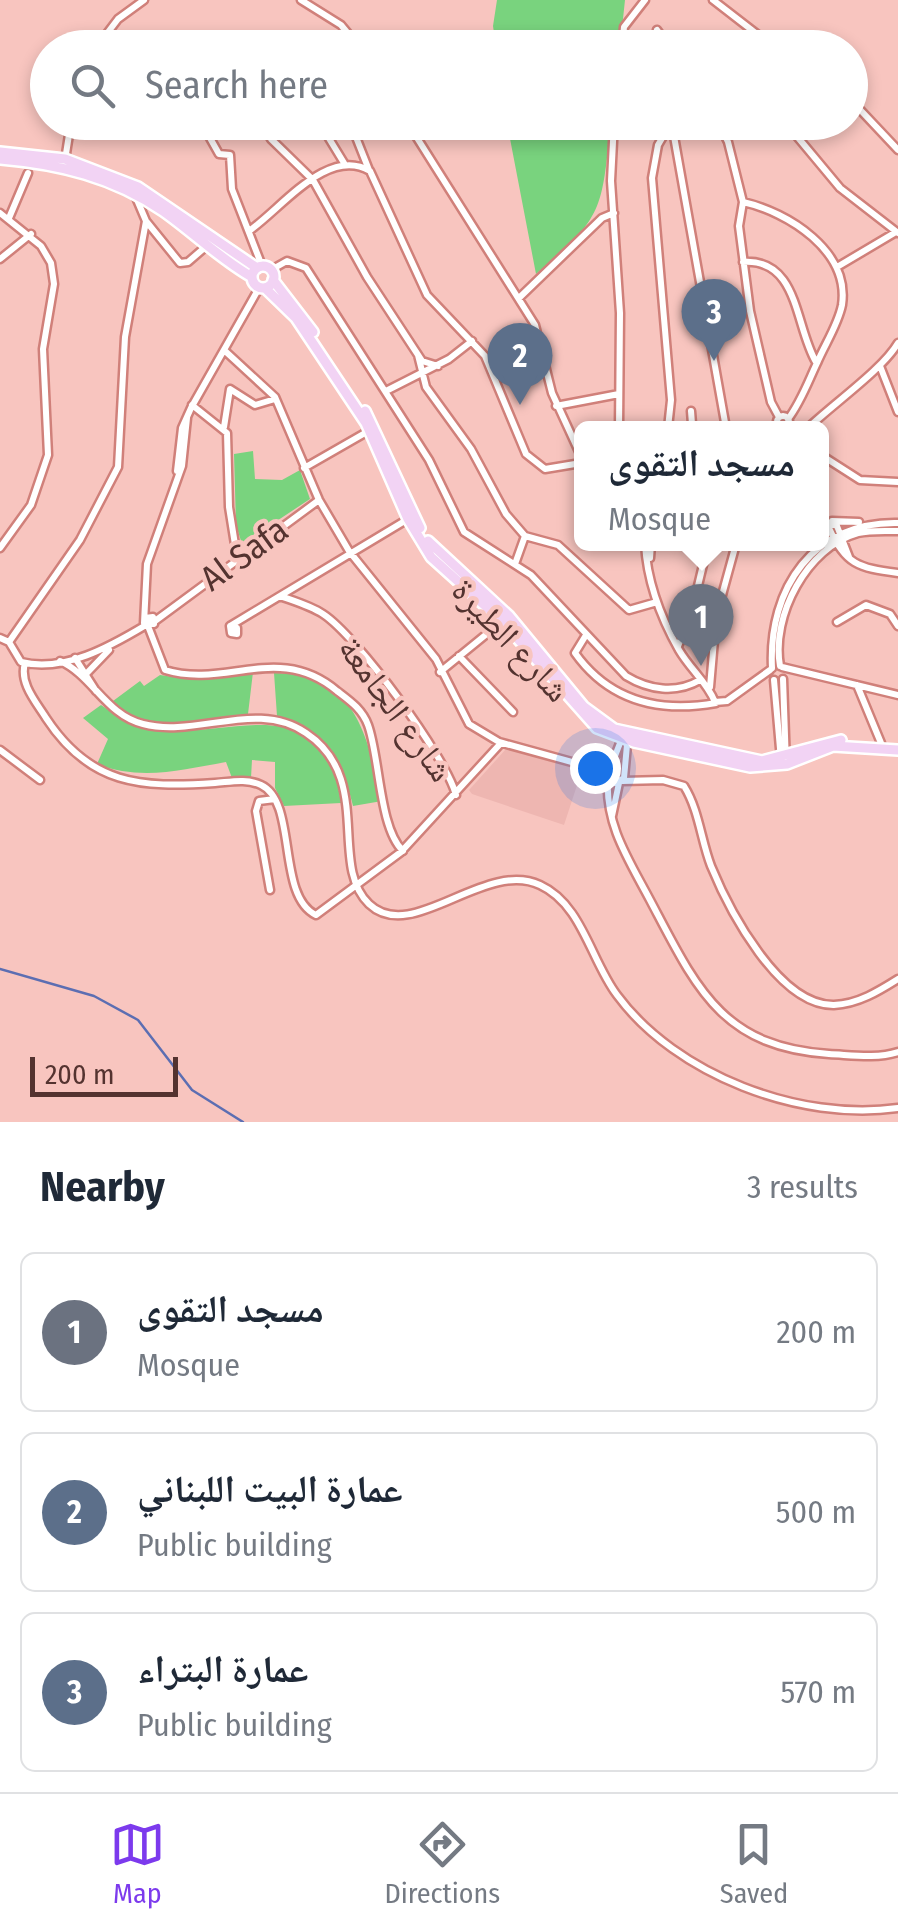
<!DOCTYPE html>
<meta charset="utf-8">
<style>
:root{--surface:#fff;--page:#f2f2f3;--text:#1f2937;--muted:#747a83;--line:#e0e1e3;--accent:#7c3aed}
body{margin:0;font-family:"Fira Sans Condensed","Noto Naskh Arabic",sans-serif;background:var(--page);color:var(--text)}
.scale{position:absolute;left:30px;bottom:25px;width:148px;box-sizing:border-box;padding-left:10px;border:5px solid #543330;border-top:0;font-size:28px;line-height:35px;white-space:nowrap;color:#543330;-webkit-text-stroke:8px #f8c5bf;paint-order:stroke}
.you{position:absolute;left:595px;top:768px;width:35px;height:35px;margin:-25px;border:8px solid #fff;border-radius:50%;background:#1a73e8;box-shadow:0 0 0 15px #1a73e833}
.badge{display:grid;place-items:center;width:65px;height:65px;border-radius:50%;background:var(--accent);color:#fff;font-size:32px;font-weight:700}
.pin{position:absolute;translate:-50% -82px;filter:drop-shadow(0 2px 5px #0008)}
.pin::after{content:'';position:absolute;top:52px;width:35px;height:30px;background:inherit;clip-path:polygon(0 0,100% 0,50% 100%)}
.popup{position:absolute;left:574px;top:421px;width:255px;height:130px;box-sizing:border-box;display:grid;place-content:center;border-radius:15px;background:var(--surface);filter:drop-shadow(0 2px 8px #0005);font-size:32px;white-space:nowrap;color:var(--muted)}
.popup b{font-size:38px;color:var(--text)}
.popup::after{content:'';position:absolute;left:50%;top:100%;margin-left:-20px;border:20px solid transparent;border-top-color:var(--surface)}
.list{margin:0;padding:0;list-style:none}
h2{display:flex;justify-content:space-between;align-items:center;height:130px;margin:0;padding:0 40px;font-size:42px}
h2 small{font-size:32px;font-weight:400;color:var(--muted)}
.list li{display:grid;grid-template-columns:65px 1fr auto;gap:30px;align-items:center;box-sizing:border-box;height:160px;margin:0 20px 20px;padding:0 20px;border:2px solid var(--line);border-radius:15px}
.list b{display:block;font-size:38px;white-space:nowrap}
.list p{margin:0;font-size:32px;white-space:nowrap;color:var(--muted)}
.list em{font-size:32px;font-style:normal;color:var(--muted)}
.icon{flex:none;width:55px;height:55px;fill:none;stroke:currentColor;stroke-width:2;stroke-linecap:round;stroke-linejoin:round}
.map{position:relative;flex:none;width:898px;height:1122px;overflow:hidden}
.search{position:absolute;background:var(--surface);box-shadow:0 5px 15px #0003;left:30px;right:30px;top:30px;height:110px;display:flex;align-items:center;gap:25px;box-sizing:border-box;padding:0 35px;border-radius:55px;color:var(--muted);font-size:38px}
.sheet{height:670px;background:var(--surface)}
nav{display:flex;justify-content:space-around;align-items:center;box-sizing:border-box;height:140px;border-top:2px solid var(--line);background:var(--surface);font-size:28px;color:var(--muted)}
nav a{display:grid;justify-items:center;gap:5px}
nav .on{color:var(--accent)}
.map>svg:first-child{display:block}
</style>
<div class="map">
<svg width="898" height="1122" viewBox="0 0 898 1122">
<rect width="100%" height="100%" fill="#f8c5bf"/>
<path fill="#eeb6b1" d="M506,749L582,770L564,825L472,794L469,790Z"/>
<path fill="#79d37e" d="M497,0H625L620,47H496L493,26Z
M507,123H611C601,210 605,216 536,274Z
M253,451L255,479L282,480L300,470L310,499L242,544L236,525L234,454Z
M253,672L248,714C205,719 145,738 113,701L140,681L144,686L160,675L187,679Z
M274,673C357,674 367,735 382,801L353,806C343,763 322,729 277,716Z
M101,705C116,715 130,726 149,729C226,742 324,681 341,803L284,806L275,788V762L252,760L251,778H232L226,762C181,770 141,781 97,764L108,739L83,718Z"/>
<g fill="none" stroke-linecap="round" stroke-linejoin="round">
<path stroke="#5c6eb2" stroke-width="2.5" d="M0,969L94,996L138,1020L192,1090L243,1122"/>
<defs>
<path id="minor" d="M301,0L341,25L360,48
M713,0L775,48
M657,30L670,48
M96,48L118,19L144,0
M276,48H291
M622,48L624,27L645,0
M850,99L898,150
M201,122L219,154L230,155L232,189L262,266
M261,122L271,139L313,180L367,277L422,361L438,366
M319,122L344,163
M350,122L369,170
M407,122L535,325L552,393L581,456
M614,122L611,181L620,313L619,428
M718,122L728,142L743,202L739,226L750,311L771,402L779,417
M785,122L840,188L898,233
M672,125L726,428
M65,160L71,122
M743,202C788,212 850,251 842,305C838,325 825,344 817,363C808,382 801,402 788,419
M0,213L41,246L51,263L54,284L43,349L48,455L31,505L0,548
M9,218L28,173
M146,221L180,263L188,262L210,243
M249,231C283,207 328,146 370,171L427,295L485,356L526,454L545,469L581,463
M0,259L31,234
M743,262C799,258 795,327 816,362
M837,267L896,232
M271,270L287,261L306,268L429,460L464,532L531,575L626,676C649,690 676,694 700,680
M519,298L602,218L614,213
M224,350L275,397L319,500L349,551L436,659L469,724L499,742L579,764L608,779C605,825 629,860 650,900C696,987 721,1047 829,1054C852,1055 876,1059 898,1052
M418,355L426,387L471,449L506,514L525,536L558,545L629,610L657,602
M880,366L898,412
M386,391L449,359L472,341
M192,405L227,433L229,507L237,557
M556,406L619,394
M691,411L692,424L699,428
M777 422a6 6 0 1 1 12 0a6 6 0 1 1-12 0Z
M224,427L230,389L255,405L275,399
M668,428L671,400L652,178L658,145L671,123
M808,428C833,404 883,369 898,343
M821,455L860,480L898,482
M304,468L372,429
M177,471L182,428L191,408L259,288
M821,521L837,526L849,557
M832,521L859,522
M821,524L829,528C845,564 858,568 898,573
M645,544C647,580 661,618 679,650C690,669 707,682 715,702L727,701L770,670
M650,558L651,544
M515,564L525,536
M280,596C294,601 311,606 323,614C357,636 446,757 456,795
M145,618L153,617L154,624L144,623L147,564L182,466L187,418
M155,621L319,500
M837,622L866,605L890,614L898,626
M148,626L165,670C226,689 279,642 337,691C350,701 362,709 368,725C380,758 379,828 403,851
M230,626L237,628V634L231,633L230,626L408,519
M586,635L575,653C610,702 660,713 716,703
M0,638L9,642L21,662C64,673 111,646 146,625
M9,642L80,540L118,467L125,337L146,221L135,195
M678,646L691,615L708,544
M459,656L513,712
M75,658L96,691
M60,661C92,675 106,715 143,724C197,738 257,699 306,733C374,778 328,865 369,904C412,945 484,859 540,885C582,904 591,961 617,995C676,1075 800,1122 898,1108
M25,663C19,683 36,702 46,718C90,785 140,788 215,783C230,782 246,778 261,785C298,802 276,896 316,915L401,852L501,743
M780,666C771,616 807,547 858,533C871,530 885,531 898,531
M782,667L898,695
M772,668C768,588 814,521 898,523
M440,672L505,619
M86,674L109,650
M783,679L786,764
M774,680L781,760
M857,685L881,743
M710,687L716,617L736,544
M628,734L624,778L615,783L608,774L622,738Z
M0,750L40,780
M622,781L663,780L684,786C699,810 701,840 711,866C729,910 779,1006 834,1005C858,1004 879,991 898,979
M612,816L619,783
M270,890L256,811L259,801L275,799"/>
<path id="major" d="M0,152L65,159L138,187L257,268
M0,159C59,164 113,177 163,211C193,232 220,259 252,277
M252 277a11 11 0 1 1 22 0a11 11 0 1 1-22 0Z
M273,280L313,332
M265,288L296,318L366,423L408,519L431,557L502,621L597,728L634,742L750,767L787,764L833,746L898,750
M365,411L420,528
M428,541L509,616L584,707L614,729L762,761L841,740"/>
</defs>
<use href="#minor" stroke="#d0807a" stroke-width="11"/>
<use href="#major" stroke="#fff" stroke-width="14"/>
<use href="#minor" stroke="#fff" stroke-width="6"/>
<use href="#major" stroke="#f2d3f4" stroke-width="9"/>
</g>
<g text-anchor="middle" stroke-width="9" stroke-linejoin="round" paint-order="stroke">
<g font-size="35" fill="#543330" stroke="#f8c5bf">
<text transform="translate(244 554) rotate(-36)" y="12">Al Safa</text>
<text transform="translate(511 640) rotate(47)" y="12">شارع الطيرة</text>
<text transform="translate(396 709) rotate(54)" y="12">شارع الجامعة</text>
</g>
</g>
</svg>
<div class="scale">200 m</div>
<div class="you"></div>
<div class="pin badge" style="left:701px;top:666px;background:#6b7280">1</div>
<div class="popup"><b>مسجد التقوى</b>Mosque</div>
<div class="pin badge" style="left:520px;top:405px;background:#5c6f8a">2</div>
<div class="pin badge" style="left:714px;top:361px;background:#5c6f8a">3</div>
<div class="search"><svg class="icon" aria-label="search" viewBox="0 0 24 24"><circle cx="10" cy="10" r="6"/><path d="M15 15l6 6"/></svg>Search here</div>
</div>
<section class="sheet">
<h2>Nearby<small>3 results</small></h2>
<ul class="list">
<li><span class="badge" style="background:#6b7280">1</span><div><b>مسجد التقوى</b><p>Mosque</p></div><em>200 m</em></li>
<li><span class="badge" style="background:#5c6f8a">2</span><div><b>عمارة البيت اللبناني</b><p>Public building</p></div><em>500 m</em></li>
<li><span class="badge" style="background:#5c6f8a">3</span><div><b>عمارة البتراء</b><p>Public building</p></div><em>570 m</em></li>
</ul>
</section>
<nav>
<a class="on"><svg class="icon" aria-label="map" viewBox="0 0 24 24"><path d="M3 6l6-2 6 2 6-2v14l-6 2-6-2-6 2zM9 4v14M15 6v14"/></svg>Map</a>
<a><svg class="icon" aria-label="directions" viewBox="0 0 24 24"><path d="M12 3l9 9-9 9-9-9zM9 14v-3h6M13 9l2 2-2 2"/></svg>Directions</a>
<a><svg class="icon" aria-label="saved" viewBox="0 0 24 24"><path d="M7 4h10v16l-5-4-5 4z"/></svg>Saved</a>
</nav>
